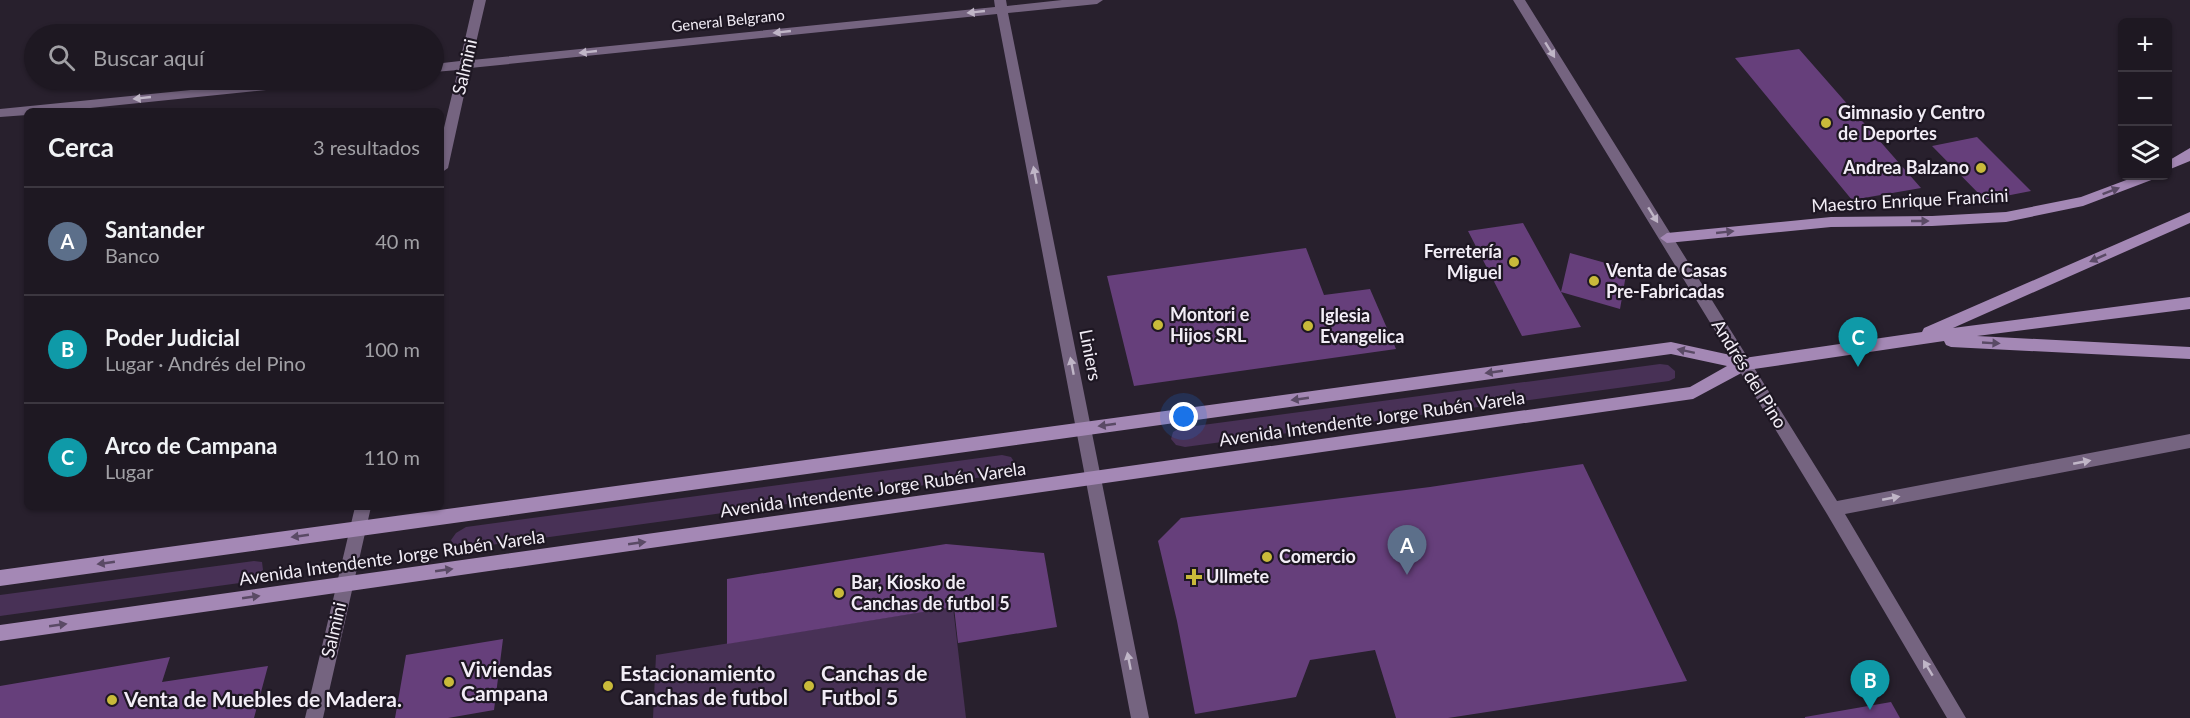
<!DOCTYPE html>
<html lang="es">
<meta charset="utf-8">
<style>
:root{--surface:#1e1822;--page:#2b252f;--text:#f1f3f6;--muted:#a1a0a5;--line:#3c3740;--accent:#c9ba3a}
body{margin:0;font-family:Lato,sans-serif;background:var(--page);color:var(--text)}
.controls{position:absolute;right:18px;top:18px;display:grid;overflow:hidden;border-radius:9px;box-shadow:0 2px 4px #0004}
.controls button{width:54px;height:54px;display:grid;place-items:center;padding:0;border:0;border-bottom:2px solid var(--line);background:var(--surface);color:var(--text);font:30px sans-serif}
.you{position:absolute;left:1184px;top:417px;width:21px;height:21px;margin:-15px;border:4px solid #fff;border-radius:50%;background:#1a73e8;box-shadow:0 0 0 9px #1a73e833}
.badge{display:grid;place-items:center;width:39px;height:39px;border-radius:50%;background:var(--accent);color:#fff;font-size:20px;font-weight:700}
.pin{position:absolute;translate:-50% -50px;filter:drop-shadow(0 2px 3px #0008)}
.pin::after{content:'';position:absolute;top:32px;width:21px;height:18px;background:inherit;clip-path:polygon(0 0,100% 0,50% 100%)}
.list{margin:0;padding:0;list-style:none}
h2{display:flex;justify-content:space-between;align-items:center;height:78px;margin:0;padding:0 24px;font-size:26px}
h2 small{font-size:20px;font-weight:400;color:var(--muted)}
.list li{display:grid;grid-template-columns:39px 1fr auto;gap:18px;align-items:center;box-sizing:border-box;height:108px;padding:0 24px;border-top:2px solid var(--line)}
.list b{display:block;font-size:22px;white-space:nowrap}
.list p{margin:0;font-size:20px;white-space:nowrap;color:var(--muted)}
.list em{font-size:20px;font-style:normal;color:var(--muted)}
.icon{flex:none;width:33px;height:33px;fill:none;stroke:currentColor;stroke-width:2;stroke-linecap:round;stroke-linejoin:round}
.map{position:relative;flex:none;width:2190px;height:718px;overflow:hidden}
.search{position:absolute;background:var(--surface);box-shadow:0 2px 4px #0004;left:24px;top:24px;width:420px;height:66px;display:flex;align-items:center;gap:15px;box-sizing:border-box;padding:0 21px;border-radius:33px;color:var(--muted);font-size:22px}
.panel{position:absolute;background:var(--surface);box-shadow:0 2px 4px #0004;left:24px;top:108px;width:420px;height:402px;border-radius:9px}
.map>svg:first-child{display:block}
</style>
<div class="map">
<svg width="2190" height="718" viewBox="0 0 2190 718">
<rect width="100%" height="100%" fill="#28202d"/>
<path fill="#483156" d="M1660,364L1668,365L1675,371V378L1669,381L1185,447L1176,445L1171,439L1173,432L1180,428Z
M1002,455L1011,457L1015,463L1012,471L1005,474L462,549L454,547L451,540L456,533L466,527Z
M254,561L262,562L263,570L257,578L247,582L0,616V595Z
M953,607L966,718H653L656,655Z"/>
<path fill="#663f7b" d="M1799,49L1921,188L1852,200L1735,58Z
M1977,137L2031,191L1985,200L1932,146Z
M1523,223L1561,292L1570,253L1627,269L1620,309L1561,292L1581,327L1522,336L1468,231Z
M1306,248L1324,295L1370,289L1396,349L1134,386L1107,276Z
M1583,464L1687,681L1448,718H1396L1375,650L1310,660L1296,697L1195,714L1177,621L1158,541L1181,518L1430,487Z
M946,544L1044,553L1057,627L958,643L954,607L727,644V579Z
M503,639L494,710L448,718H395L406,655Z
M170,657L162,682L268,666L254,718H0V686Z
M1891,702L1900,718H1805V717Z"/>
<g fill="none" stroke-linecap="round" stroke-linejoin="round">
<path fill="#756480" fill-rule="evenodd" d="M474,0H486L472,60L995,7L994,0H1006L1007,6L1062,0H1103L1097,4L1008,13L1149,718H1131L997,14L470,68L448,168L441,173V140L458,70L434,72V64L460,61Z
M1513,0H1525L1837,501L2190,434V448L1845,514L1966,718H1947L1827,514Z
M290,80H331L325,84L61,111H27V115L0,117V109Z
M355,507H371L323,718H305Z"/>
<path fill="#a488b5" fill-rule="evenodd" d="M2190,148V161L2168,170V161Z
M2137,176H2156L2154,179L2083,206L2006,222L1932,226L1831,227L1667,243L1660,238L1667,233L1831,217L1932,216L2006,212L2081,197Z
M2190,212V223L1953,328L2190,297V309L1977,336L2190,347V359L1951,347L1946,345L1944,341L1747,370L1693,399L0,641V625L1690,387L1727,366L1671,354L0,586V570L1671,342L1744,358L1922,332L1924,328Z"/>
</g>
<defs><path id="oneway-solid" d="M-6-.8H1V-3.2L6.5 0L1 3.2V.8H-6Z" transform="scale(1.5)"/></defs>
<g fill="#c0b6c7">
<use href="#oneway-solid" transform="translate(976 12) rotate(174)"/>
<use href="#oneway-solid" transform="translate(782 32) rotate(174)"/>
<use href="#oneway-solid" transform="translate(1550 50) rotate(58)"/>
<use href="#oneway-solid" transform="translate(588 52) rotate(174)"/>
<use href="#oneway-solid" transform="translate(142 98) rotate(174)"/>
<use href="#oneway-solid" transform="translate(1035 175) rotate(-101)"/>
<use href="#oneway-solid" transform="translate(1653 215) rotate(58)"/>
<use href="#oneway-solid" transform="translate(1072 366) rotate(-101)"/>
<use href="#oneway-solid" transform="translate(2082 462) rotate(-11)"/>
<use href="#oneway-solid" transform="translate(1891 498) rotate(-11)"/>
<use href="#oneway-solid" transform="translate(1129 661) rotate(-101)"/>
<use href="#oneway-solid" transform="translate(1928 668) rotate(-121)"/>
</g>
<g fill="#5a4a65">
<use href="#oneway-solid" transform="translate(2111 191) rotate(-21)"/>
<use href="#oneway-solid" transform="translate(1920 221)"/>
<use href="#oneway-solid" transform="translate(1725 232) rotate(-6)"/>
<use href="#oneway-solid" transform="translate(2098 258) rotate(156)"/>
<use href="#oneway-solid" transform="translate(1991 343) rotate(3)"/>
<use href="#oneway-solid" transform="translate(1686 351) rotate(-168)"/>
<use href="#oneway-solid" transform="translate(1494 372) rotate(172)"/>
<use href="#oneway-solid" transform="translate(1300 399) rotate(172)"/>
<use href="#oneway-solid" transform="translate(1107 425) rotate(172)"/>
<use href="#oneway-solid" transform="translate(300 536) rotate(172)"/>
<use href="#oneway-solid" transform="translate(637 543) rotate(-8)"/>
<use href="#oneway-solid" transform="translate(106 563) rotate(172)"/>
<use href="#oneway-solid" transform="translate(444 570) rotate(-8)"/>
<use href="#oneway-solid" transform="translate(251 597) rotate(-8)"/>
<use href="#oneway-solid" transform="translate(58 625) rotate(-8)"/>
</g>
<g fill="#c9ba3a" stroke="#1e1723" stroke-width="2">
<circle cx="1826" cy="123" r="6"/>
<circle cx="1981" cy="168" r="6"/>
<circle cx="1514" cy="262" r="6"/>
<circle cx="1594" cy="281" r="6"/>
<circle cx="1158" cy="325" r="6"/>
<circle cx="1308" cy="326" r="6"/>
<circle cx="1267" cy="557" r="6"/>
<path d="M1191 568h6v6h6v6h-6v6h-6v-6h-6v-6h6z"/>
<circle cx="839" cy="593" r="6"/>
<circle cx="449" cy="682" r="6"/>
<circle cx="608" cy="686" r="6"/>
<circle cx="809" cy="686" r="6"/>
<circle cx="112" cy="700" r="6"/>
</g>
<g text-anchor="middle" stroke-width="4.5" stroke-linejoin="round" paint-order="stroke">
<g font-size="15" fill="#f2edf6" stroke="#1e1723">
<text transform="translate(728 21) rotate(-6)" y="5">General Belgrano</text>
</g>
<g font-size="18" fill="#f2edf6" stroke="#1e1723">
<text transform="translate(465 67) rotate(-77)" y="6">Salmini</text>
<text transform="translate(1910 201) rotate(-3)" y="6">Maestro Enrique Francini</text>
<text transform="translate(1090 355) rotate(79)" y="6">Liniers</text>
<text transform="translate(1749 374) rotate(58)" y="6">Andrés del Pino</text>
<text transform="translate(1372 419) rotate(-8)" y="6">Avenida Intendente Jorge Rubén Varela</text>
<text transform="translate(873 490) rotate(-8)" y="6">Avenida Intendente Jorge Rubén Varela</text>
<text transform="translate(392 558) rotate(-8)" y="6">Avenida Intendente Jorge Rubén Varela</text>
<text transform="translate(334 630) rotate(-77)" y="6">Salmini</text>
</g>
<g font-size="18" font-weight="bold" fill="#f2edf6" stroke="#1e1723" text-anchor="start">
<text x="1838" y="119">Gimnasio y Centro<tspan x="1838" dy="21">de Deportes</tspan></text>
<text x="1969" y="174" text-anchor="end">Andrea Balzano</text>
<text x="1502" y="258" text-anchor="end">Ferretería<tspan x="1502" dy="21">Miguel</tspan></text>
<text x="1606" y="277">Venta de Casas<tspan x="1606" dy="21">Pre-Fabricadas</tspan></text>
<text x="1170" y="321">Montori e<tspan x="1170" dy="21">Hijos SRL</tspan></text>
<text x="1320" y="322">Iglesia<tspan x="1320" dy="21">Evangelica</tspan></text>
<text x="1279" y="563">Comercio</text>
<text x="1206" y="583">Ullmete</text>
<text x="851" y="589">Bar, Kiosko de<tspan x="851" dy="21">Canchas de futbol 5</tspan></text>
</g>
<g font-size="21" font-weight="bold" fill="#f2edf6" stroke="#1e1723" text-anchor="start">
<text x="461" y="677">Viviendas<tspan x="461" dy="24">Campana</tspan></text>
<text x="620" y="681">Estacionamiento<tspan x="620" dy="24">Canchas de futbol</tspan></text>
<text x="821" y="681">Canchas de<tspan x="821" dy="24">Futbol 5</tspan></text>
<text x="124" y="707">Venta de Muebles de Madera.</text>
</g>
</g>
</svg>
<div class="controls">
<button>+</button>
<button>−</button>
<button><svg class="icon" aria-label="layers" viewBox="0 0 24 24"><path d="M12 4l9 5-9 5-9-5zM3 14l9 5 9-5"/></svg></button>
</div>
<div class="you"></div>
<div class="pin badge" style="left:1407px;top:575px;background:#5c6f8a">A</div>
<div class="pin badge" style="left:1870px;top:710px;background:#0f9aa8">B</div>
<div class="pin badge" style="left:1858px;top:367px;background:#0f9aa8">C</div>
<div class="search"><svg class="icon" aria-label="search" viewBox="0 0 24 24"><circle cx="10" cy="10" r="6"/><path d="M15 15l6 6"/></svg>Buscar aquí</div>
<section class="panel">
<h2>Cerca<small>3 resultados</small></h2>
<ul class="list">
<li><span class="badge" style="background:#5c6f8a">A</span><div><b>Santander</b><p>Banco</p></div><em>40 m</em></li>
<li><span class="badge" style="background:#0f9aa8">B</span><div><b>Poder Judicial</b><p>Lugar · Andrés del Pino</p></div><em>100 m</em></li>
<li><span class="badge" style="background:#0f9aa8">C</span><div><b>Arco de Campana</b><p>Lugar</p></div><em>110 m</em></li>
</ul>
</section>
</div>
